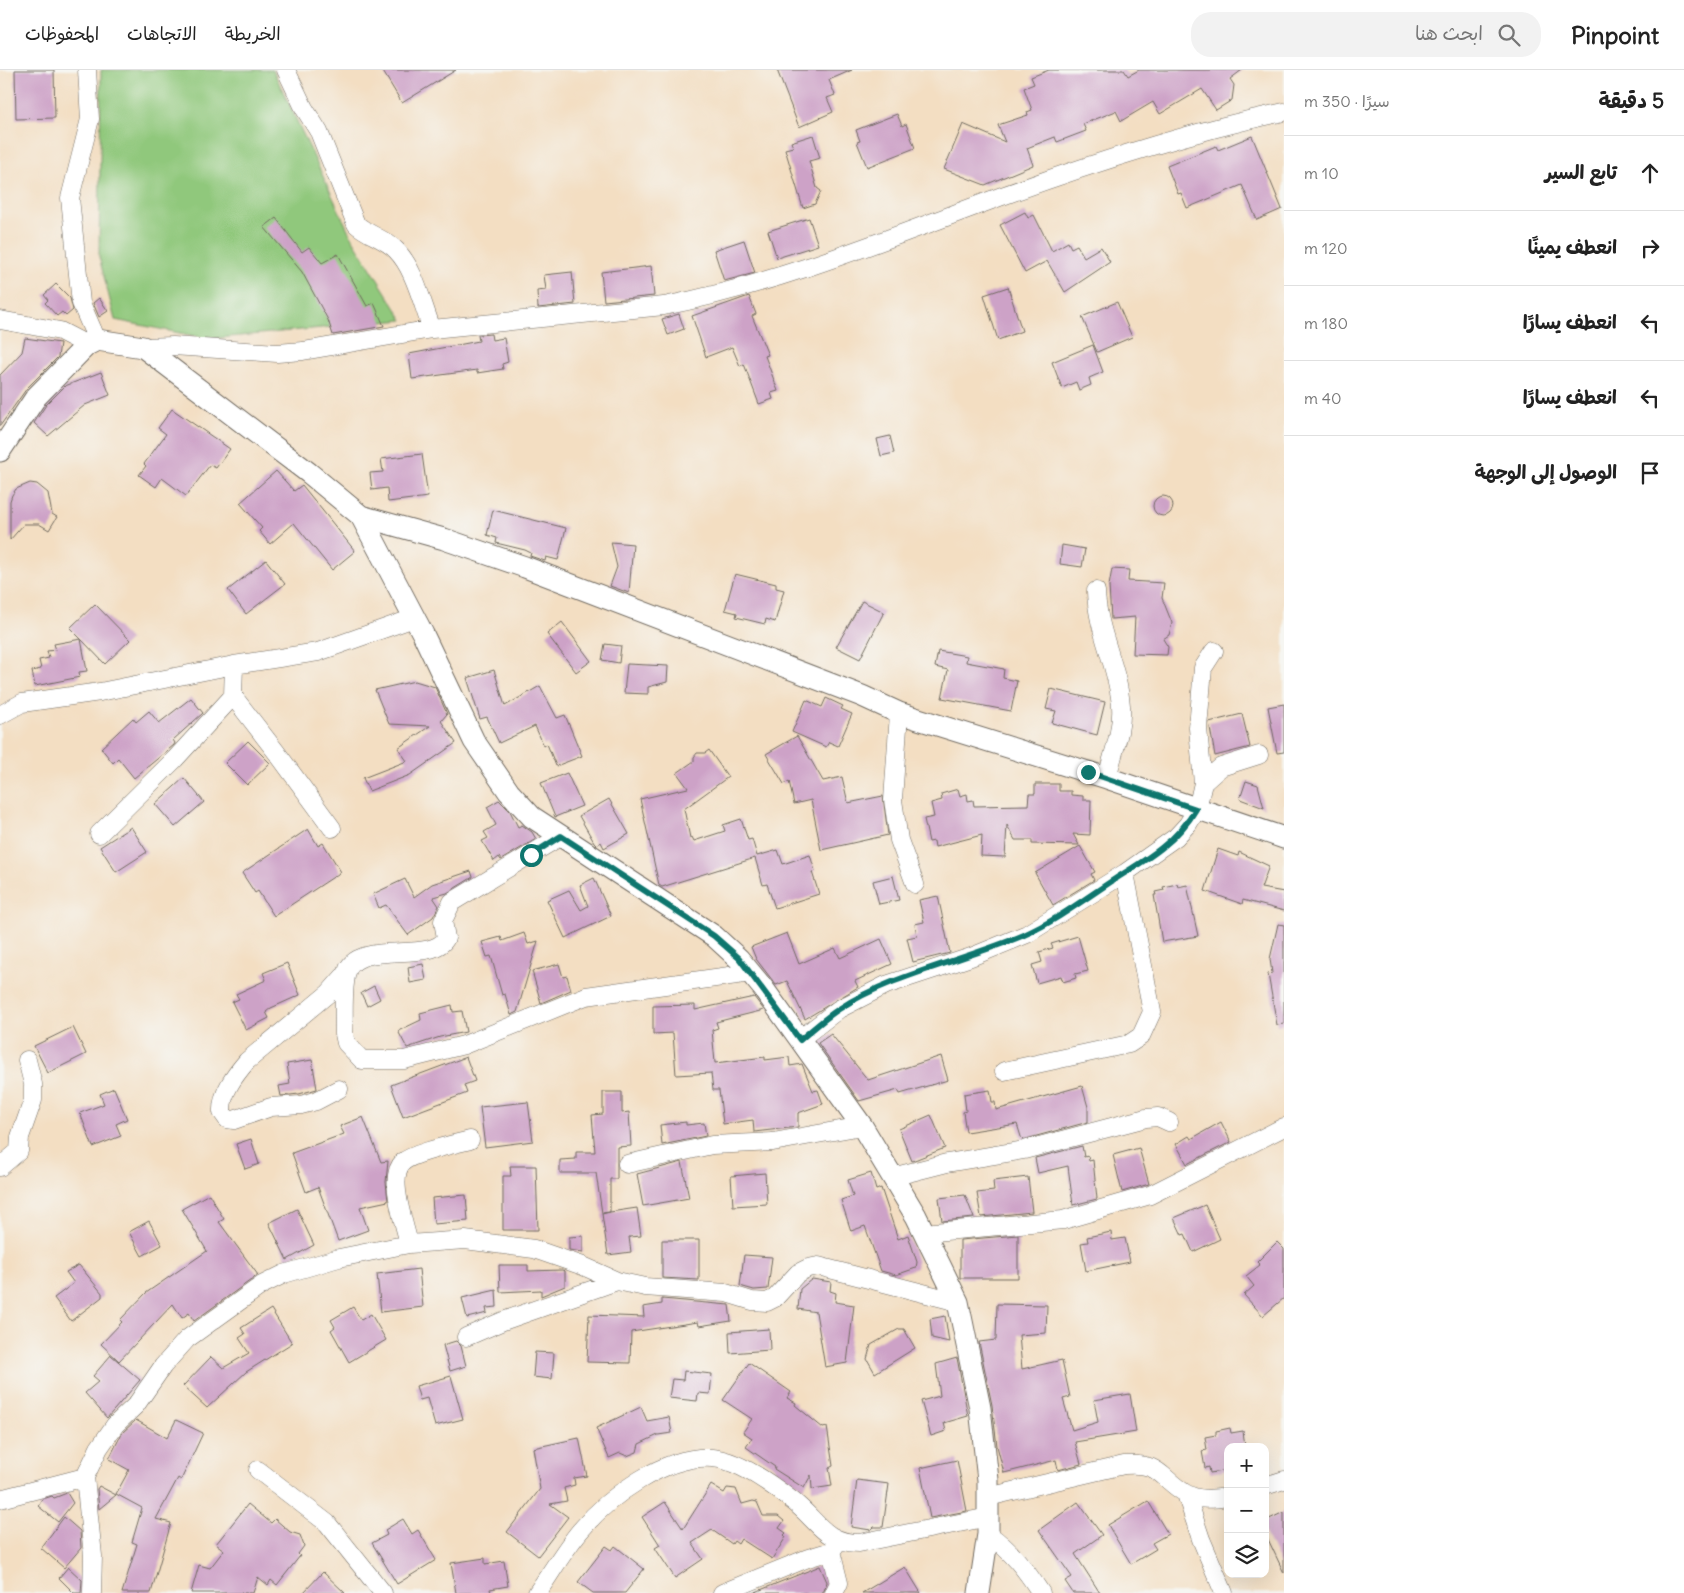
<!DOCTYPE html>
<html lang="ar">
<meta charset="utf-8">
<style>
:root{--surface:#fff;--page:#f2f2f2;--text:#222;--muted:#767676;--line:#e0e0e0}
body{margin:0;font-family:Delius,"Playpen Sans Arabic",sans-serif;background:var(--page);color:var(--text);direction:rtl}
.controls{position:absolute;right:15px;bottom:15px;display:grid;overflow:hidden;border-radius:10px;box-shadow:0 5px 20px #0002}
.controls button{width:45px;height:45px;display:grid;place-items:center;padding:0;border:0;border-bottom:1px solid var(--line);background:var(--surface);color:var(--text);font:25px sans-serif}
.stop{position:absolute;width:15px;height:15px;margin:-11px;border:4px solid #0f766e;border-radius:50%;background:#fff}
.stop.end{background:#0f766e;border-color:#fff;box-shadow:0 1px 5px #0008}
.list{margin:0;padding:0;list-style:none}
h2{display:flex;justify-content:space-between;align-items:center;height:65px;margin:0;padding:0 20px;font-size:21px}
h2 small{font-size:16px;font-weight:400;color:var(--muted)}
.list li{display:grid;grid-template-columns:32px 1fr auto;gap:15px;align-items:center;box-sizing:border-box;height:75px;padding:0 20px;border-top:1px solid var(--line)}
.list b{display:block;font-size:19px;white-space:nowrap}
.list em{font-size:16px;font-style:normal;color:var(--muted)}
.icon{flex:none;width:28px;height:28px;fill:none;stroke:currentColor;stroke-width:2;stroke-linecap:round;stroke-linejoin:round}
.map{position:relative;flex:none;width:1284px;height:1523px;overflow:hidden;direction:ltr}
header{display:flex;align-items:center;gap:30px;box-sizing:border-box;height:70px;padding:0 25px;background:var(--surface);border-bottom:1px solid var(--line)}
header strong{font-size:24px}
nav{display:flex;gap:28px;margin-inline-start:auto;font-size:18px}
.search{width:350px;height:45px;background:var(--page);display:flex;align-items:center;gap:12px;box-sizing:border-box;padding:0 18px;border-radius:20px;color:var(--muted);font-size:19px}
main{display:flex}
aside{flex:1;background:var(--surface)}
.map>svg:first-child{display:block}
</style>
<header>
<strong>Pinpoint</strong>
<div class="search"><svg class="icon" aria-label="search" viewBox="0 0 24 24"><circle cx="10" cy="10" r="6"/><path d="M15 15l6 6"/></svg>ابحث هنا</div>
<nav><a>الخريطة</a><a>الاتجاهات</a><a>المحفوظات</a></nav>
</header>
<main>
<aside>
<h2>5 دقيقة<small>سيرًا · 350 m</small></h2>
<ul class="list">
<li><svg class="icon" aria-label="ahead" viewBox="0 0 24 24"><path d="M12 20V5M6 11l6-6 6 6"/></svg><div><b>تابع السير</b></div><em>10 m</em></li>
<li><svg class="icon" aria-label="right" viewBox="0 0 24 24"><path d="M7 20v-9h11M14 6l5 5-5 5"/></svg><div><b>انعطف يمينًا</b></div><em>120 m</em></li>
<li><svg class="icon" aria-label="left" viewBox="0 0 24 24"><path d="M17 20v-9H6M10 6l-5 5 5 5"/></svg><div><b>انعطف يسارًا</b></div><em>180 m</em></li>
<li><svg class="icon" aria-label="left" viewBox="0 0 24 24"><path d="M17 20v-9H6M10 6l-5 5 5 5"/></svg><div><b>انعطف يسارًا</b></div><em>40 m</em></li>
<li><svg class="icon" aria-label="arrive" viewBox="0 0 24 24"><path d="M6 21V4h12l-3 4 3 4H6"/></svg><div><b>الوصول إلى الوجهة</b></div></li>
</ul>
</aside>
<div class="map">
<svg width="1284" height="1523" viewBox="0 0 1284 1523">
<rect width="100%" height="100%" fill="#f6f6f2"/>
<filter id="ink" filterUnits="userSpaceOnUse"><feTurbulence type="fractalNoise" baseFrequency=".02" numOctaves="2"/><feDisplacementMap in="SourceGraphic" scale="10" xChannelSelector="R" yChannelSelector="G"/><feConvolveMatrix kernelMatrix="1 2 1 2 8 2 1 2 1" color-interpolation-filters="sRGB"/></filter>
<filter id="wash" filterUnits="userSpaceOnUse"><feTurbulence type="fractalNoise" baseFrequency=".0096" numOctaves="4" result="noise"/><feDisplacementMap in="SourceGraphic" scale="20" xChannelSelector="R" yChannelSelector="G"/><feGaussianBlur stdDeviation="1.12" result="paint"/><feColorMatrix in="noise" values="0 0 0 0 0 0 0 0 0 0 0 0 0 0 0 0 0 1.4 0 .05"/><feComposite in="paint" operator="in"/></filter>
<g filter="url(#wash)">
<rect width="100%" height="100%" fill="#f3dec2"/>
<path fill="#90c87b" stroke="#5e7a53" d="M101,0H273L352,168L403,250L209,269L115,250L99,187Z"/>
<g id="blocks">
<path fill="#cda2c7" d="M15,0H54L55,48L16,49Z
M382,0H456L402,33Z
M777,0H852L829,10L835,25L827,28L833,42L799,57Z
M1049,0H1124L1128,6L1139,0H1242L1230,9L1234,15L1232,30L1216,40L1202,19L1160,44L1153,32L1121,51L1116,41L1083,54L1086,61L1057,72L1055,67L1027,78L1033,95L985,115L944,99L963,54L1005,72L998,55L1028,45L1027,42L1032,40L1024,18L1034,14L1031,7Z
M897,44L902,56L906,54L915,78L867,97L857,72L860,71L856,60Z
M813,65L820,88L809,91L817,118L821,121L815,134L803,138L785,79L793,77L791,72Z
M1252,66L1282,139L1257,150L1242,115L1187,138L1181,123L1178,124L1167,96L1216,76L1218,80Z
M1025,142L1028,148L1034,145L1052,181L1068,172L1071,178L1077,175L1084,187L1101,177L1110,192L1065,222L1047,191L1025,203L1000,155Z
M276,148L302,182L309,177L322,193L338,184L367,236L374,233L384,256L333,265L328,250L302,202L264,157Z
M809,148L818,175L777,188L768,161Z
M744,170L755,203L724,211L714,180Z
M651,196L654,226L604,231L601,202Z
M572,202L575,234L538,238L537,221L546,220L544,205Z
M56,214L70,228L73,240L66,246L62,242L57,246L45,233L48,230L44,225Z
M1008,217L1022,261L998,270L984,225Z
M749,226L756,244L752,246L768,285L765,286L778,321L771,323L773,329L759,334L744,294L740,296L732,277L706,287L692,246Z
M99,228L108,241L99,247L93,233Z
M1117,232L1132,267L1097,282L1082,247Z
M679,244L684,259L668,265L662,249Z
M491,264L492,270L504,268L508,292L502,294L503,299L477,303V300L412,309L409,284L479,271L478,265Z
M25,268L60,273L58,287L27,318L0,356V305L22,282Z
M1093,275L1103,302L1089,308L1091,315L1079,320L1076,312L1062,318L1052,292Z
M101,302L110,325L85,335L48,366L34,353L46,335L65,316Z
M172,339L230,379L216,398L210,395L186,426L162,408L156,417L139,405L146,396L144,394L166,364L158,358Z
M890,366L894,383L881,386L877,369Z
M422,384L428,427L388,432L387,418L372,420L370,403L383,402L381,389Z
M276,401L294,421L302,415L355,481L332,500L294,453L270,474L259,461L262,458L240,433Z
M30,413L37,414L48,423L52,444L57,447L49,460L39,454H24L10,470V431L12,425L16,419Z
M1153 436a10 10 0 1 1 20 0a10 10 0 1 1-20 0Z
M493,440L566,458L558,490L546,487L545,491L530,486L531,483L525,480L496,473L497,468L487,465Z
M611,472L633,474L629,523L610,516L617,497Z
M1062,475L1085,479L1082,497L1060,494Z
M266,490L285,514L246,544L228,520Z
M1112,499L1129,500L1128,511L1164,513L1162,528L1172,553L1169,565L1163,569L1168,577L1167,585L1133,584L1135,547L1111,549L1109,516Z
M735,504L776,514V518L784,520L775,552L766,549L765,554L736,547L737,543L725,540Z
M862,531L884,542L860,589L836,577Z
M95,534L130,570L105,594L81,569L87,601L79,602L80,607L35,616L32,601L41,599L39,590L49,588L47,581L56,580L54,574L81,569L70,558Z
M562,552L591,591L576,602L547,564Z
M605,574L621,576L619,593L602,590Z
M938,581L967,586L966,592L1004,599L1003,608L1017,611L1011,641L942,628L948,600L935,597Z
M627,594L668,596L667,612L648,617V624L624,623Z
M494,600L505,636L540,616L557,648L565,645L582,686L556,696L547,674L544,676L535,656L499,673L487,647L480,649L467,608Z
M415,611L435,617L447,644L441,651L456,673L410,705L369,721L363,708L407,691L398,678L430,656L389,654L375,620Z
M1051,619L1105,632L1097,665L1052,653L1056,641L1046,639Z
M191,628L203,643L173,670L175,673L174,675L134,708L118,688L113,693L101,678L133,648L136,652L149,641L159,653Z
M826,628L843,636L841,639L852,644L838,676L829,672L826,677L792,662L806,630L822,637Z
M1284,634V682L1277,683L1268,637Z
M1242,644L1250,677L1215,686L1209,652Z
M797,666L823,711L842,707L848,733L883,726L888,765L821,780L811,730L794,734L789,711L784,714L766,684Z
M248,671L270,693L247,715L225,693Z
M709,680L728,707L684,739L690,768L692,767L694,771L725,761L723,755L741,749L748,770L752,769L757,786L778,780L783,794L810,785L815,801L812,802L819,824L775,838L767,814L763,815L755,788L662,817L659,815L640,729L688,718L677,703L694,691V687L697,683H705Z
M567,703L582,736L555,747L541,713Z
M184,708L204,732L175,757L155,734Z
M1246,711L1258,715L1264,738L1240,729Z
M1035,714H1059V721H1071V725L1083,726V730H1091L1090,765L1073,764L1079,775L1032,774V770H1015L1007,755L1005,787L981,786L982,765L935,777L934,771L929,772L924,749L934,747L931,733L942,730L941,724L958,719L960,726L967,724L968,731L973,730L974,736L1028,735L1029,724H1035Z
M609,729L629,764L604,778L601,772L597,775L594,772L579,746Z
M499,730L510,741L518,757L522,755L532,762L536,769L501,790L499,787L494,791L482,771L488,768L484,762L496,755L487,737Z
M131,757L147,782L116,802L100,777Z
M308,759L318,776L323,773L341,802L274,846L258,821L255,823L242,803Z
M1080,776L1095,802L1091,804L1094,810L1053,835L1035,803Z
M1218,779L1238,786L1239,782L1269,796L1261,818L1284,822V841L1243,830L1242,834L1205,821Z
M471,801L473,807L447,823L433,827L439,836L433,847L408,865L386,835L379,838L373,824L405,809L414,827L432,814Z
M893,806L899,830L879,834L873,811Z
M594,808L611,846L565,868L547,830L569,820L581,840L588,836L580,815Z
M1177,814L1178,817L1187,815L1198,866L1162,872L1154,825H1156L1155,822L1164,820L1163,817Z
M938,826L950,883L913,892L907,868L917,866L915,854L924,852L919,830Z
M1278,854L1284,855V954L1277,955L1268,904L1272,903L1270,889Z
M524,863L528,874L538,871L517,942L511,945L505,924L502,925L491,886L487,887L482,872L501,867L502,871Z
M787,863L799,894L835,878L840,888L881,869L892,894L855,911L858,917L805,949L787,911L776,915L756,889L751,877Z
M1078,866L1088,901L1075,904L1076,908L1063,912L1061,906L1037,913L1032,895L1042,892L1039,882L1053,878L1051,874Z
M287,893L300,925L271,938L266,942L269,948L246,960L232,932L239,929L236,924L266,910L263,903Z
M423,894L426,910L410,913L408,897Z
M559,894L563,907L567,906L571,920L541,933L532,901Z
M374,916L380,929L367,936L361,923Z
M754,927L764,940L716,952L718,958L712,960L715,993L765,987V990L789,987L790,996L802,994L813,1021L818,1020L823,1034L798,1043V1057L754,1062L753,1050L723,1054L719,1020H713L711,1003L676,1005L673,963L653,964V936L695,935V940Z
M452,935L453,942L462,941L466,962L440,967L407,978L398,961L421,950L420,943Z
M73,957L86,984L48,1003L34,976Z
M831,964L868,1010L941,986L948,1010L900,1024L898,1020L859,1031L818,973Z
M466,987L475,1011L464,1015L467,1023L403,1047L391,1015Z
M312,990L317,1019L299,1024L281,1026L279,1016L290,1014L287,994Z
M1082,1016L1088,1037V1052L1022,1070L1017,1054L966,1062L963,1042L966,1041L964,1024L990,1020L992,1032H995L996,1040Z
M114,1018L127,1049L116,1054L121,1066L93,1077L80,1043L104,1034L100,1024Z
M603,1022H622V1043L629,1042L631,1076L617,1077V1109H610V1142L637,1138L641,1166L629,1167L631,1182L608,1185L602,1144L610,1142L602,1143L596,1103H560V1090L576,1089V1082H595L592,1045L603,1044Z
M528,1032L533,1071L485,1077L480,1037Z
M931,1045L945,1078L912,1091L899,1059Z
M363,1047L381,1092L388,1091L386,1112L388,1131L360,1137L368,1160L338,1171L318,1117L306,1122L292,1083L344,1064L340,1056Z
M686,1052V1055L704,1053L706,1066L662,1075L660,1055Z
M1221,1052L1231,1072L1187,1094L1176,1074L1189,1066L1191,1069Z
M251,1069L259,1094L245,1099L236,1074Z
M1082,1076L1084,1087L1088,1086L1089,1091L1093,1090L1097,1129L1073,1135L1068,1096L1038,1103L1035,1088Z
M1139,1078L1149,1114L1122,1122L1113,1085Z
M682,1092L689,1128L643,1136L637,1104Z
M510,1096H536L538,1160H503V1106H511Z
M765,1103L767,1134L733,1136L731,1106Z
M871,1103L876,1120L881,1118L898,1169L908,1165L917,1192L916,1198L896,1205L881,1201L865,1156L851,1161L841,1130L853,1126L848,1110Z
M1028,1107L1032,1142L981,1147L977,1123L994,1121L993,1111Z
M209,1124L224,1149L219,1152L258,1205L194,1251L189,1243L182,1248L173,1234L119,1291L101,1274L122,1252L120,1250L146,1223L207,1181L182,1139Z
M466,1125L468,1151L434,1154L432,1128Z
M965,1125L974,1148L942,1151L939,1128Z
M1205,1135L1220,1169L1193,1182L1185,1164L1182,1165L1174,1148Z
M297,1139L314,1175L287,1190L269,1153Z
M149,1151L162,1175L142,1186L129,1162Z
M1111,1162L1112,1170L1125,1168L1130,1192L1086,1201L1081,1173L1088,1172L1087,1167Z
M1018,1165V1208H960V1170Z
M583,1166V1182L569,1180V1167Z
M662,1170H699V1210L662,1208Z
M1277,1172L1284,1179V1228L1263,1246L1244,1225L1254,1216L1246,1206L1260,1195L1257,1192Z
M744,1185L772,1187L768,1219L754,1220L740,1216Z
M79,1195L102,1223V1227L71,1251L54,1228L74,1213L66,1202Z
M499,1195H528V1201L562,1200L565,1201V1216L541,1226V1220L500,1222Z
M419,1199L423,1237L381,1242L377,1204Z
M812,1209L831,1212L830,1221L836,1223L835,1232L854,1235L847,1293L825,1297L816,1242L798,1239L800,1219Z
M496,1220L497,1237L486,1238L487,1243L467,1248L462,1228Z
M662,1229L729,1235L731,1251L699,1256L698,1252L631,1262L630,1293L587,1292L589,1245L644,1247L643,1237L662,1234Z
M997,1234L1047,1235L1046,1263L1019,1265L1022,1299L1062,1290L1070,1327L1063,1329L1072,1360L1098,1352L1094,1330L1130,1324L1136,1362L1075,1372L1081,1394L1058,1400L1056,1390L1004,1403L997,1376L992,1335L979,1272L996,1270Z
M353,1237L361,1250L371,1244L386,1270L349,1292L331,1260L335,1257L331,1250Z
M271,1239L292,1273L246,1302L207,1338L183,1316L211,1287L223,1298L249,1283L239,1268L245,1264L241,1258Z
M945,1246L949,1272L932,1268L930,1249Z
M769,1259L770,1280L730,1283L729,1262Z
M899,1259H904L915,1278L875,1303L867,1289L871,1275Z
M456,1271L461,1276L466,1296L450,1301L443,1275Z
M535,1282L554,1283L552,1309L533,1307Z
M111,1285L140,1310L107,1348L85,1323L99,1311L93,1306Z
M957,1288L968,1346L944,1353L946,1361L931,1366L921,1331L940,1326L936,1294Z
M749,1293L791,1322L787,1328L796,1333L795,1335L823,1358L827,1357L833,1396L829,1398L832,1416L812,1419L811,1405L804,1418L774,1399L775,1397L746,1377L752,1368L743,1362L752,1349L723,1330Z
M684,1301L712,1304L710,1324L698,1323L697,1331L669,1328L672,1309L683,1310Z
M451,1306L463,1349L435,1356L427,1328L420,1330L416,1316Z
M641,1337L647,1351L669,1347L672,1363L658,1365L639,1374L637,1382L627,1386L620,1383L609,1388L596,1358Z
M136,1350L167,1368L176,1350L203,1363L181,1410L178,1408L156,1449L171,1453L151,1523H122L137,1474L132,1472L142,1438L116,1424L129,1400L109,1389L122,1363Z
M1230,1358L1231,1363L1243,1361L1245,1377H1228V1400L1210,1403L1209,1397L1205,1398L1202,1381L1207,1380L1205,1367L1216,1365V1361Z
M579,1368L587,1406L574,1408L575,1415L564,1418L567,1431L550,1434L568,1447L538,1486L507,1462L540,1419L533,1378Z
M957,1390L967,1441L930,1448L920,1398Z
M857,1410L889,1414L883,1457H874L871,1460L851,1457Z
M711,1415L724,1423L727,1418L736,1419L742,1434L753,1431L757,1432L763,1446H778L784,1451L779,1458L786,1463L784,1465L786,1467L772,1489L741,1469L738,1474L734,1471L732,1474L712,1460L692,1473L703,1489L675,1508L655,1478L660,1475L642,1447L665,1432L683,1459Z
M99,1416L116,1425L99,1439L97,1419Z
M67,1423L73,1433L58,1452L38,1436L43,1429L52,1426L54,1428Z
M1148,1431L1168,1464L1152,1473L1156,1479L1131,1494L1108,1455Z
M1078,1432L1102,1465L1075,1484L1100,1523H1073L1065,1511L1072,1507L1039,1460Z
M248,1434L271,1453L275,1449L290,1462L300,1465L304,1476L298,1484L300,1486L277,1515L271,1510L268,1515L258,1507L253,1523H191L199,1495L210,1498L224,1480L216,1474Z
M1284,1442V1503L1265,1463V1451Z
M64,1447L80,1461L81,1478L64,1498L41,1478Z
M403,1449L412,1464L418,1460L436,1490L397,1514L372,1473L387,1465L385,1460Z
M606,1476L612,1480L615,1476L644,1499L625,1523H593L578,1512Z
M485,1488V1494L504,1491L508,1516L490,1519L491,1523H456L451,1493Z
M820,1496L827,1512L824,1521L820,1523H753Z
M68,1497L82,1510L81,1523H74L59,1508Z
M905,1497L921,1523H862Z
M323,1502L345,1523H303Z"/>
</g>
</g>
<g filter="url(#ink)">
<use href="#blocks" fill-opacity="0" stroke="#716a60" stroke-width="1"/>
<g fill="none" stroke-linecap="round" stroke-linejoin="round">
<defs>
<path id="minor" d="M87,0L90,49L70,128L81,233L97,270
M286,0L304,38L319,62L356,154C368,165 384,168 396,180C415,199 422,234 432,259
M0,250L60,261L87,275
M143,277L173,276L277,283L303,281L432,259L664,236C781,213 894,166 1005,125C1096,92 1189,62 1284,42
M1096,521C1097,561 1118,596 1121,636C1123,659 1112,686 1107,708
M234,595L233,626L277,683L332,758
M899,643L893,730L899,770L915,814
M0,645L22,633L100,622L234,595L318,582L414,548
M1203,713L1198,658L1203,598L1214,581
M99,764L175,689L233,626
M561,766L452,832L443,851L446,868C433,894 362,870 348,899C342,914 344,947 344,964L346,973L362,990H404L464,975L586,926L751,903
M800,969L839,939L886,915L971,887L1027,864L1051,849L1125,803L1176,767L1188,754L1197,739L1203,713L1221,697L1259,685
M1004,1001L1129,974L1141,966L1152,942L1125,803
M339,1019L316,1031L301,1035L271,1037L234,1050L227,1049L222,1042C221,1023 235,1005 247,991L329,923L343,907L346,906
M627,1094L712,1075L773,1072L862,1056
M0,1097L19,1081L20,1067L33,1030V1014L27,990
M892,1107L947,1093L1024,1080L1146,1048L1158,1047L1169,1052
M924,1163L1063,1150L1150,1125L1284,1057
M409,1174C405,1155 387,1107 403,1092C413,1083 455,1074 470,1070
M466,1267L503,1251L617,1211
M258,1400L327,1453L383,1523
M1265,1416L1284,1410
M1186,1424L1201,1469L1224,1523
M988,1427L1124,1395C1161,1392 1159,1407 1185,1423C1198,1431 1214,1429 1228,1427
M0,1429L85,1407
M988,1464C1011,1480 1026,1500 1041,1523
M92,1523L93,1486L85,1407L99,1378L115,1355L136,1335L163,1296L187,1269L262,1215L284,1204L339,1188L409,1174L465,1170L534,1179L583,1196L617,1211L645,1217L726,1223L752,1231L767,1232L775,1228L798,1203L808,1198L818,1196L958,1232
M537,1523C551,1503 564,1480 580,1461C609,1426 665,1385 712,1388C739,1390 774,1416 794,1432C818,1451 825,1473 859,1473L989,1447
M722,1523L808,1488L831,1481
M834,1523L839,1513L831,1481L837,1473"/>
<path id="tertiary" d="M0,381L36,327L87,275L97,270L143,277L309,403L361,446L444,469L525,497L862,626L899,643L1107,708L1284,768
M361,446L423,564L474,671L509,722L532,747L714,866L739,889L763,918L862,1056L916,1146L958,1232L980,1338L988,1410V1464L979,1523"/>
</defs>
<use href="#minor" stroke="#716a60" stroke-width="19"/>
<use href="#tertiary" stroke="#716a60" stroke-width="23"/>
<use href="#minor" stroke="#fff" stroke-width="18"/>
<use href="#tertiary" stroke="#fff" stroke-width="21"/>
</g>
</g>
<g fill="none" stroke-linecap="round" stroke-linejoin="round" filter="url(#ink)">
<path stroke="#0f766e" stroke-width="6" d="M531,785L561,766L714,866L739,888L800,970C813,959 825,948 839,939C890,905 966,890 1024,865C1056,851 1086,828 1115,809C1146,790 1178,771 1196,739L1088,702"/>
</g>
</svg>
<div class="controls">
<button>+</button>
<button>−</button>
<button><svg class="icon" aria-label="layers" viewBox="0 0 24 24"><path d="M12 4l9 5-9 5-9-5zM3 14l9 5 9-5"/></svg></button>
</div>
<div class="stop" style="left:531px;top:785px"></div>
<div class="stop end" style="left:1088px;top:702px"></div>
</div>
</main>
